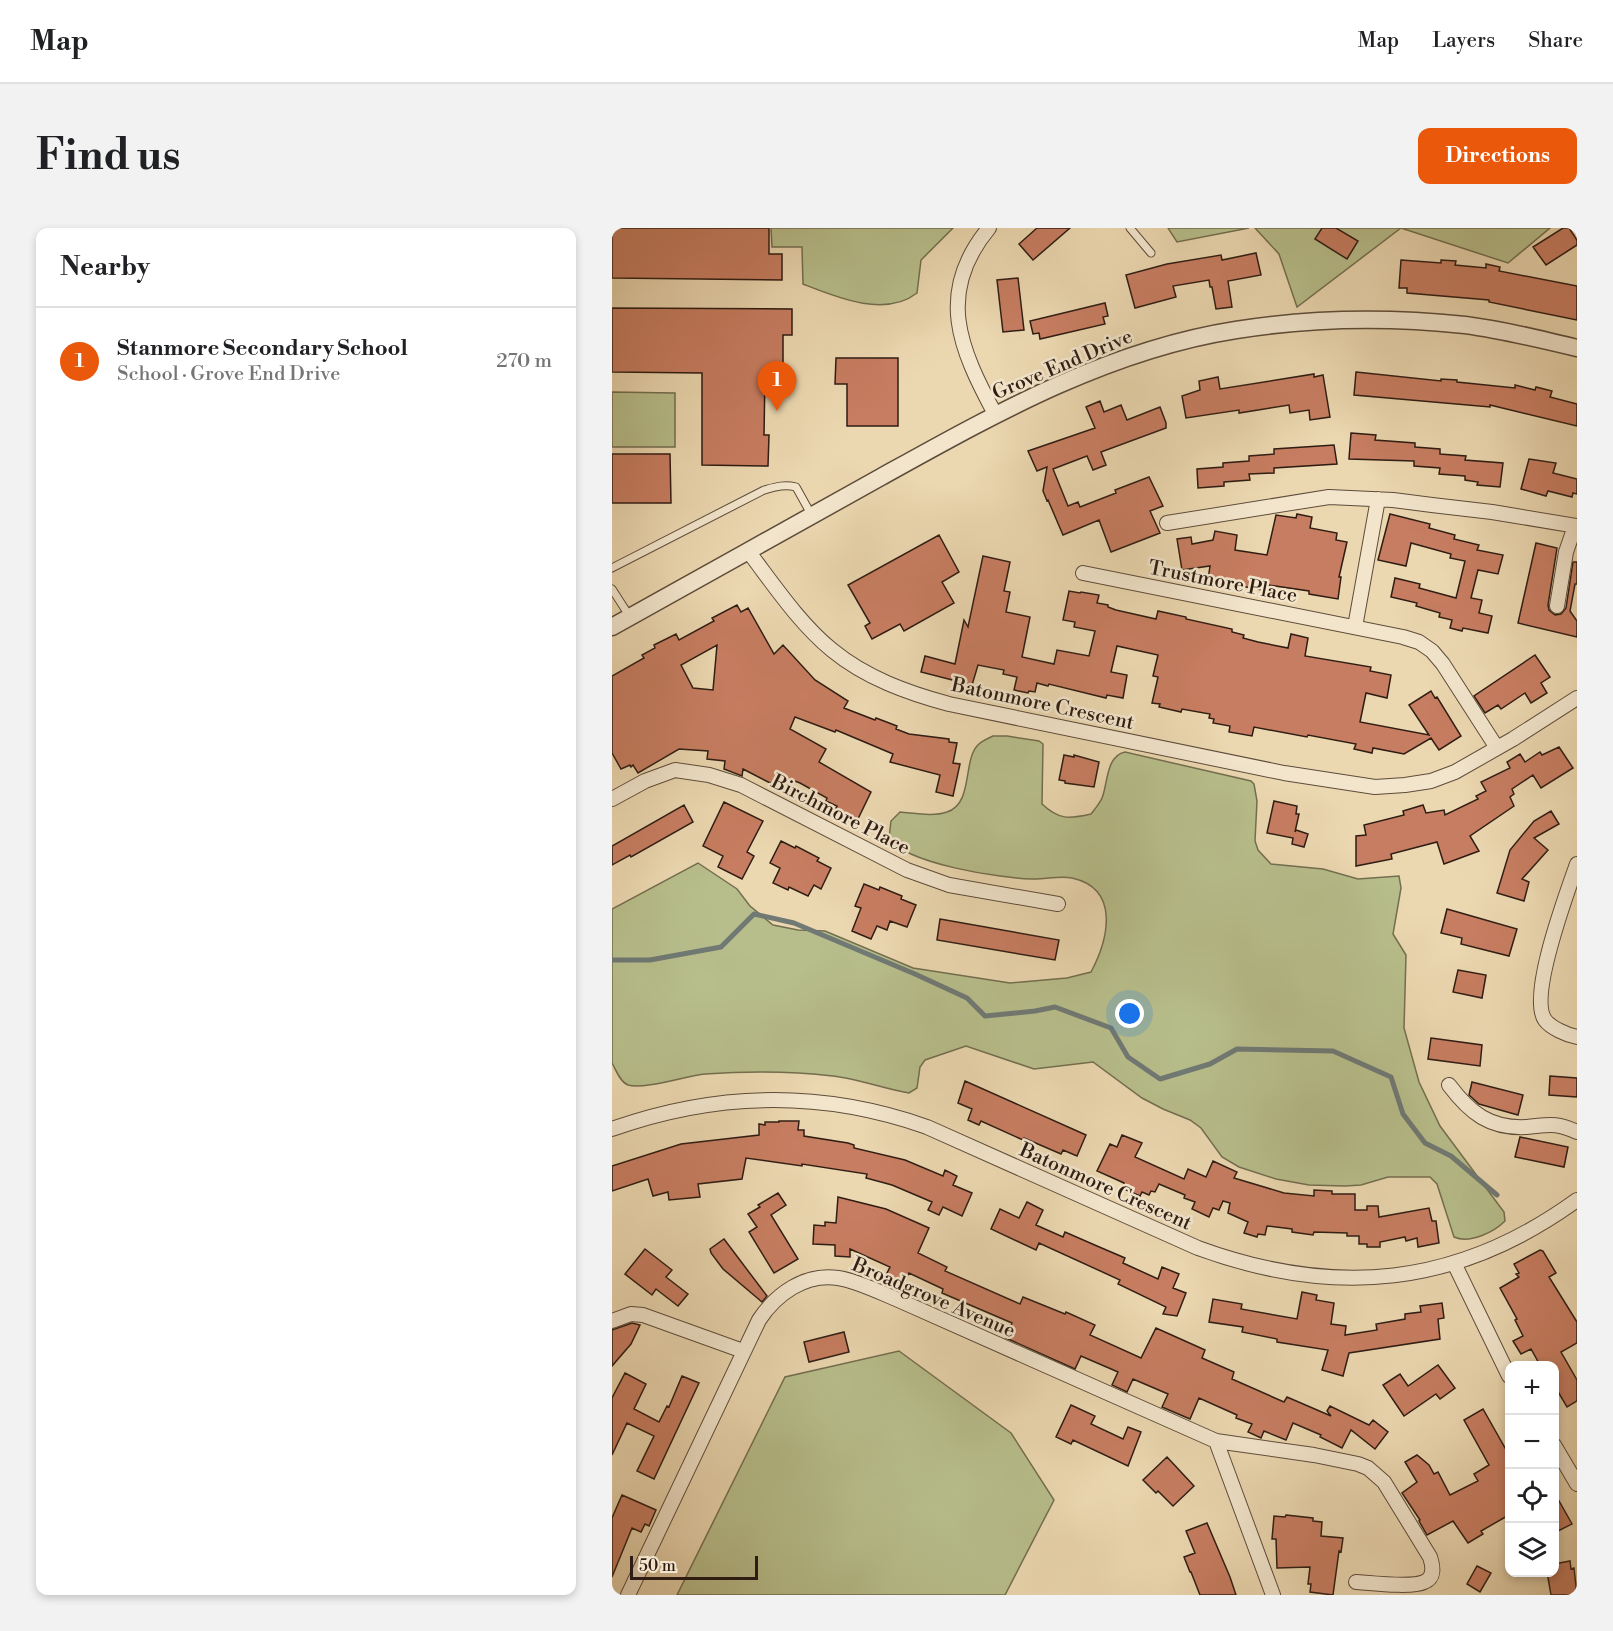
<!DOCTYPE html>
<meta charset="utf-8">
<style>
:root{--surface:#fff;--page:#f2f2f2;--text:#202124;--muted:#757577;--line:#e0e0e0;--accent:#ea580c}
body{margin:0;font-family:"Libre Bodoni",serif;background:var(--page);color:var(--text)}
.controls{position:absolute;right:18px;bottom:18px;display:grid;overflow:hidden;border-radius:12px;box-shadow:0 3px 9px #0003}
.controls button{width:54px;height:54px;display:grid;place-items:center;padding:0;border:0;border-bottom:2px solid var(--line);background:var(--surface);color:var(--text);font:30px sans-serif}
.scale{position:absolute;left:18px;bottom:15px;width:128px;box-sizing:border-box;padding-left:6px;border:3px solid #2f1d13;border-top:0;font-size:16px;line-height:21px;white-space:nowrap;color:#2f1d13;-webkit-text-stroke:4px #f2e5cc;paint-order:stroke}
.you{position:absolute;left:518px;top:786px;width:21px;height:21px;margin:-15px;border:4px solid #fff;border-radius:50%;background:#1a73e8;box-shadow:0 0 0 9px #1a73e833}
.badge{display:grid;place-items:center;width:39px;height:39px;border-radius:50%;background:var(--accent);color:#fff;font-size:20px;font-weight:700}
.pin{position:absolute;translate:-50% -50px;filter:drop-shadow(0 2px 3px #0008)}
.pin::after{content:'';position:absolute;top:32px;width:21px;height:18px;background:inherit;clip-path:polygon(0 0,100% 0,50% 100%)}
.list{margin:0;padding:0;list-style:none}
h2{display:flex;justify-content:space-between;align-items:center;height:78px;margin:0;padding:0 24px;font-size:26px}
h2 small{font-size:20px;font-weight:400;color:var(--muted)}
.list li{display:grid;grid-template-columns:39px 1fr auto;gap:18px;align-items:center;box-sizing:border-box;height:108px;padding:0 24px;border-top:2px solid var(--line)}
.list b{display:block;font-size:22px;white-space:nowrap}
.list p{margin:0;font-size:20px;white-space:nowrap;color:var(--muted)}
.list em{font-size:20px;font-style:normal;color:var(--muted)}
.icon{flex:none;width:33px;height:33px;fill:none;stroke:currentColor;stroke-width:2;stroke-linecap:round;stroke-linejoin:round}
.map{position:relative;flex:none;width:965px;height:1367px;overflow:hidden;border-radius:12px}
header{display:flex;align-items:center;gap:36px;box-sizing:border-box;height:84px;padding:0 30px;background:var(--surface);border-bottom:2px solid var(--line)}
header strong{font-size:28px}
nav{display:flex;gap:33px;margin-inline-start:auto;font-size:21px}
.intro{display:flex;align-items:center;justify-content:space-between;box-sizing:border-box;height:144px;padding:0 36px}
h1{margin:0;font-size:42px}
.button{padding:15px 27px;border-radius:12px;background:var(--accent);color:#fff;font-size:21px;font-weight:700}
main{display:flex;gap:36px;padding:0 36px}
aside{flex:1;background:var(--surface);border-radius:12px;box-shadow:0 3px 9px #0003}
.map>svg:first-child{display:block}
</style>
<header>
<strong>Map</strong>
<nav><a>Map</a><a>Layers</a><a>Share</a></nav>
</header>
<div class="intro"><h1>Find us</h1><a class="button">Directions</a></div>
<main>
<aside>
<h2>Nearby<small></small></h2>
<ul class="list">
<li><span class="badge">1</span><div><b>Stanmore Secondary School</b><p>School · Grove End Drive</p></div><em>270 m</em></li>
</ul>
</aside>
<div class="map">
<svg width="965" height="1367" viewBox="0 0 965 1367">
<rect width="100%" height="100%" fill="#ebd7b0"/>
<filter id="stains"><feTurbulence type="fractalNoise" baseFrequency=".00333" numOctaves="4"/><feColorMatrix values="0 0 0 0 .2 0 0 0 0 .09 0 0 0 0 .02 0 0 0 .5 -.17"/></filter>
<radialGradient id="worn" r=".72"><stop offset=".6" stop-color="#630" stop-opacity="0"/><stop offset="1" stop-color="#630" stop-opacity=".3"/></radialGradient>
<path fill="#b7be8b" stroke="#736e4f" stroke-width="1.5" d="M159,0H341L309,32L305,65C273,90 224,69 191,56L190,19H160Z
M556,0H637L565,14Z
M643,0H938L896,35L789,0L685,79L667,26Z
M0,164L63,165V219H0Z
M381,508H395L427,513L431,516L430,576C447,592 457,591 479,586C483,581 488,575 490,570C496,555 494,528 513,524L639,553L642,556L645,573L643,613L646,622L659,636L711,641L746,651L787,648L789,660L781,706L794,727L792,800L807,854L828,898L892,984L893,993C882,1004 858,1016 842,1009L825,956L818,949H776L749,957L733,958L697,957L664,951L627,939L610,929L589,900L578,892L551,881L530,870L481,834L422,841L354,818L313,832L308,839L305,860L297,865C272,861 247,851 221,848C179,843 134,843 93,846C74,848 32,862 16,857C8,854 4,842 0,835V681L86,635L125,661L138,678L161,697L186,702L213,703L301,740L398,755L455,750L479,744C496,712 509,661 460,650C447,647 432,652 419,651C388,650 294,636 277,610L279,593L288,584C302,585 321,589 335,584C361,576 351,534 365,518C369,513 375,511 381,508Z
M287,1123L399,1205L442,1272L393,1367H65L173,1149Z"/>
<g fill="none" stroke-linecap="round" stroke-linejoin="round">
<path stroke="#707974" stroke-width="5" d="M0,732H38L109,719L142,686L182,695L303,746L355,770L373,788L423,783L443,779L499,800L516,829L548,851L598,836L625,821L721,823L779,849L791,886L813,915L839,928L885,967"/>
</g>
<path fill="#c77d61" stroke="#2f1d13" stroke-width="1.5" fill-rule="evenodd" d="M0,0H157V26H170V52L0,50Z
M425,0H458L421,32L407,16Z
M710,0H724L746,13L735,31L703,11Z
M951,0H957L965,12V17L934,37L921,19Z
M644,25L649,47L616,53L620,79L604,81L600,59H598L597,52L561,58L564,69L523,80L514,47L555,36L609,27L610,32Z
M789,32L829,35V32L844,33L843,37L874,40V36L888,39L887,43L965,58V92L877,74V72L795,65V60H787Z
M406,50L412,102L391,104L385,52Z
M493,75L496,88L491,89L493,96L428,111L427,105L421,106L418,93Z
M0,80L180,81V107H171V146H153L152,207H157L156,238L90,237V145L0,144Z
M224,130H286V198H235V156H223Z
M744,144L829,153V151L845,152V154L903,160V157L923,162L924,159L940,163L938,169L965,176V198L878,177V179L742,167Z
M702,146V149L711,147L718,189L698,192L697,182L678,185L677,177L627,185V182L574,190L570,168L588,162L587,153L606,149L608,161Z
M488,173L492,184L509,177L515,192L548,179L554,195V200L489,224L494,237L481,242L475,228L441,241L456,278L466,274L468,279L504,265L503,262L537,249L551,278L538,283L548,305L499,324L487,292L451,307L436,272L435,273L431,263L435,239L425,243L416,223L483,200L474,179Z
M739,205L764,207L763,212L803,215V219L828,221V226L854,228L853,232L891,235L888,259L865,257L866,254L853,252V248L827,246L828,240L802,238V233L737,231Z
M722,217L725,236L662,240V245L637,246L638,252L612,254V258L586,260L585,241L611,239V235L637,233V228L662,226V221Z
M0,226H58L59,275H0Z
M917,231L944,235L941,245L965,251V266L961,265L960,269L936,263L934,268L909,261Z
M685,286L700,289L698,300L725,305L724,312L735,314L727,349H729L726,371L697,366V363L657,357L656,363L596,352L598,338L570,342L565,311L579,309L580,316L601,312L603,303L625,307L623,322L655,327L664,287L684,290Z
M778,286L818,296L817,300L843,307L842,311L867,317L865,322L891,327L886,346L866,342L859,370L870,372L867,385L880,388L876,405L851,400L850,403L838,400L840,392L827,389L828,385L804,378L805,375L779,369L783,350L808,356L807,360L844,370L853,333L838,330L839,326L799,315L794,338L766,332Z
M327,307L347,344L330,354L342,375L292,403L288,396L260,411L253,398L258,395L236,357Z
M924,315L945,320L936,377L937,382L943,387L949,386L954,380L961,334H965V356H963L958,383L965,393V409L906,395Z
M371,328L398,334L392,363L398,364L394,384L418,389L410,429L442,436L445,422L477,428L483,403L462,399L463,394L451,392L457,363L468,365L469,364L487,367L485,375L496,377V379L504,382L544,391L546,383L574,389V391L620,401V404L632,407L631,410L646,414L676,420L679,406L696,410L693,428L759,439L758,443L779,447L775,470L754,465L748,494L817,507L797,477L819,463L823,470L825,469L849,508L827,522L819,510L792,526L761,520L760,525L742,521L744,516L696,507L695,509L642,499L640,508L617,504L618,498L601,495L602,491L597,490L598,486L570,481L569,484L547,479L548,476L540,475L546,449L541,448L546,427L505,418L499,444L515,447L511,470L495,467L494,470L437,456L436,458L425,455L423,464L417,463L416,465L402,462L405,449L391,446L392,442L366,437L360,457L309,444L313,428L343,436L352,392L356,399Z
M125,377L129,384L136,380L162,426L171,417L203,452L236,473L232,480L263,492L264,490L285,498L284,501L297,506L337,511V514L345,515L341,535L348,536L341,568L324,564L328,547L278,534L281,526L224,502L223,504L183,489L178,501L214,521L207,534L259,564L243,597L221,586L225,578L214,573L215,570L188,555L180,552L179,555L168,550L164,558L131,541L130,548L112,541L113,533L95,531L96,523L67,521L26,545L21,537L19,539L18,537L9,541L0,525V448L32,430L30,427L43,420L42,417L64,406L67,412L102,393L100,390ZM105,417L101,462L81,460L69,437Z
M923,427L938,449L929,455L935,465L919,475L913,465L889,481L886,477L873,485L862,468Z
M947,519L961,540L929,560L921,547L900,561L902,566L898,569L902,578L858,608L867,623L832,636L825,614L779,626L780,631L744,638V608L754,607L752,597L792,587L791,583L811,577L814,585L832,582L833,587L866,571L864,568L874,563L869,554L898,540L895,534L908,526L913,534L928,524L930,527Z
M452,527L462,529V527L487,534L482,559L453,555V553L447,552Z
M662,573L685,578L684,586H687L683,604L684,602L696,606L692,619L680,616L681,610L655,605Z
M112,574L151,593L135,624L142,628L130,651L106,639L111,628L91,618Z
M72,577L81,594L19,629L18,627L0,637V618Z
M939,583L947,596L922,610L936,622L910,651L917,654L912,673L885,665L898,622L922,593Z
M169,613L183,620L184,618L207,630L205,633L219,640L209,661L202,657L196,668L177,659L176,662L161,655L168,640L158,635Z
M252,656L267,662L268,659L290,668L289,671L304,677L295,699L278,693L275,702L265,698L259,711L240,703L249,680L243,678Z
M835,681L905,701L897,728L849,716L850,710L829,705Z
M328,691L447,712L443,732L325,712Z
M846,742L874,747L870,770L841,764Z
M819,810L870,817L868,838L816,831Z
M938,848L965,850V869L937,867Z
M353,853L474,907L465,928L451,922L449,926L412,910L411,912L369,893L367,897L356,892L360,881L346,875Z
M860,854L911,867L906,887L867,876L857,867Z
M167,893H187L186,902H192V908L236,915L242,917V920L293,932L331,948L333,942L345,948L341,957L360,965L350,988L331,979L327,987L316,982L320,974L280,957L254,950L255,946L190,936V938L134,930L130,951L86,956L88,969L57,972L56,964L41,968L36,951L0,963V938L69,916L147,907V896L153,897V894H167Z
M510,907L530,915L523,929L572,951L576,941L594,949L601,933L625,944L622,950L672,965L702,968V962L720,963V966H743V982H755V978H766L767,989L817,980L820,993H824L827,1015L806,1019L805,1010L794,1013L793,1009L768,1014V1019H755V1016H747V1008H735V1005L702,1004L701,1007L680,1004V1001L655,998L653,1007L646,1006L645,1009L632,1005L636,994L616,985L618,975L611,973L607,982L601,980L597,989L580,981L583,974L572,970L573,967L547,956L543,964L539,963L537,967L530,964L528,968L510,960L512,955L485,943L498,916L505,919Z
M908,909L956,919L952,939L903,929Z
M166,965L174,977L159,987L186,1031L162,1045L137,1004L145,999L136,986L148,979L146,977Z
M226,969L274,981L317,1000L306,1025L335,1039L333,1043L408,1076L411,1069L453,1086L454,1084L483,1097L478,1107L529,1130L544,1100L593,1122L590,1130L622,1144L620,1151L672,1174L675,1169L719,1188L715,1183L718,1178L757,1197L761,1192L776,1204L763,1221L739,1202L730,1220L708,1209L709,1207L681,1195L674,1212L652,1203L649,1210L636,1204L640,1196L624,1190L625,1187L587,1170L578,1191L550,1179L556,1166L521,1151L515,1164L500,1157L506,1144L469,1128L463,1141L394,1110L400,1095L330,1065L331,1061L297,1045L289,1063L270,1055L278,1039L238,1021V1029L223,1028V1017L201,1016L202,997L213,998V994L224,995Z
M415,974L431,982L424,997L451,1009L453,1004L485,1018L513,1030L511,1035L546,1051L550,1039L567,1046L561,1060L574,1065L565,1088L551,1086L554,1079L506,1056L508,1052L427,1015L424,1022L379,1001L388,981L407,990Z
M112,1011L155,1068L150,1074L111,1041L99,1025L98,1021Z
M33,1021L60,1042L54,1049L76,1066L66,1078L44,1061L40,1067L13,1046Z
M928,1022L931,1023L944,1045L937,1049L965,1094V1115L949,1124L965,1152V1173L955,1179L942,1157V1137H928L919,1121L909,1126L901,1113L911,1108L903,1092L905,1091L888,1060L907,1049L904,1046L907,1045L902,1036Z
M690,1064L705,1067L704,1072L722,1075L719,1096L734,1098L733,1107L765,1102L764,1096L793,1091V1086L809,1084L808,1078L830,1075L832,1090L826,1091L828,1111L737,1125L731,1148L710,1142L716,1122L665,1114V1111L630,1104L631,1099L597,1094L601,1071L630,1076L629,1081L685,1091Z
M20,1095L28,1097L19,1116L0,1138V1102Z
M232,1104L237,1124L197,1134L192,1114Z
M826,1137L843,1160L828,1171L824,1166L792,1188L771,1157L788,1146L796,1158Z
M13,1145L34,1156L22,1181L47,1194L55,1178L57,1179L70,1148L87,1155L42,1251L25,1243L42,1208L15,1195L0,1227V1170Z
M459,1177L483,1188L479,1196L511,1211L516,1199L529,1204L516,1238L461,1212L459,1216L444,1209Z
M871,1181L897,1227V1287L869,1303L871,1306L856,1315L841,1293L815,1307L807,1293L808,1292L790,1265L805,1254L793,1234L805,1227L817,1237L822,1246L826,1244L838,1267L866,1253L862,1246L877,1237L852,1192Z
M555,1229L582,1258L561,1278L546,1263L544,1265L531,1252Z
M942,1264L960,1296L942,1305Z
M10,1267L44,1282L37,1298L33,1296L29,1304L20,1300L0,1349V1290Z
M674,1287L701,1290V1293L710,1294L709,1308L731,1310L729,1324L727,1323L721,1367L698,1364L699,1356H696L698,1339L665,1340L664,1311H660L662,1288L673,1289Z
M595,1295L618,1349L624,1367H588L579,1344H578L572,1329L583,1325L574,1303Z
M958,1333L959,1341L962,1340L965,1367H939L935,1344H942V1336Z
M865,1338L879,1345L868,1364L855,1356Z"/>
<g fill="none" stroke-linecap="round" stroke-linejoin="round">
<defs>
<path id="service" d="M518,0L539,25
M0,340L152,262C163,259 172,256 184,259L199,286
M0,361L18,389"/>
<path id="minor" d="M377,0C323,65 348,121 383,186
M555,295L717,269L781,272L820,277L880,284L965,298
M136,323C162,357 187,395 220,422C254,450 296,465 337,476L672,545L763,559L793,557L819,553L843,544L901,511L965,470
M471,345L791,409L807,414L820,423L831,436L885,520
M945,378L954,324L963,298
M743,399L766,271
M0,571L33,553L63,542L97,547L129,557L295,642L337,657L446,676
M965,636C955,665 916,768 933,792C939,800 955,807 965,809
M837,857C858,885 878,901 915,899C937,897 944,894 965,904
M0,901C104,864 210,862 315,899L586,1020C723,1070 845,1059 965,972
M842,1035L897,1148
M0,1093L19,1086L31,1087L131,1123
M604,1213L661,1367
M942,1217L965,1256
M16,1367L147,1092C164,1066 193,1045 226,1050C245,1053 265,1063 284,1071L604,1213L702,1227L746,1236L756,1240L772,1254L818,1329C821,1338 823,1350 812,1354C800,1360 759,1355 744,1354"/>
<path id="tertiary" d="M0,399C90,349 179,299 269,249C381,187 495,122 624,102C699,90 776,89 853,97C891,102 928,111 965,120"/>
</defs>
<use href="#service" stroke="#5e4c3a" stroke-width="9"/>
<use href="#minor" stroke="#5e4c3a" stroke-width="16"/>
<use href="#tertiary" stroke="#5e4c3a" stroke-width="19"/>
<use href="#service" stroke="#f2e5cc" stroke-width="7"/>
<use href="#minor" stroke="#f2e5cc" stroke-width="14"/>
<use href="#tertiary" stroke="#f2e5cc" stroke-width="16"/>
</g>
<g text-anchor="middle" stroke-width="5" stroke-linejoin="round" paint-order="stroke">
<g font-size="20" fill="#2f1d13" stroke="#f2e5cc">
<text transform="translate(450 136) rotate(-23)" y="7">Grove End Drive</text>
<text transform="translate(611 353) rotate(11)" y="7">Trustmore Place</text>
<text transform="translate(431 475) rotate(12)" y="7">Batonmore Crescent</text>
<text transform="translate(229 586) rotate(27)" y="7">Birchmore Place</text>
<text transform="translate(494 958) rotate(24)" y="7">Batonmore Crescent</text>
<text transform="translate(322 1069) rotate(23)" y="7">Broadgrove Avenue</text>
</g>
</g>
<rect width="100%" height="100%" filter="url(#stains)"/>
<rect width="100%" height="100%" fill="url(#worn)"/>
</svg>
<div class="controls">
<button>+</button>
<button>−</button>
<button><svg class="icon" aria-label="locate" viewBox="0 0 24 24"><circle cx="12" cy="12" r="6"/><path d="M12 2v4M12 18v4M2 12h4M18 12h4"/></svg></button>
<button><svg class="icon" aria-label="layers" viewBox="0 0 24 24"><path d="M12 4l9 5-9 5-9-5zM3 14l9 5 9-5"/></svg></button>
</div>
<div class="scale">50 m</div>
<div class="you"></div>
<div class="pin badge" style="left:165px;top:183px">1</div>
</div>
</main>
